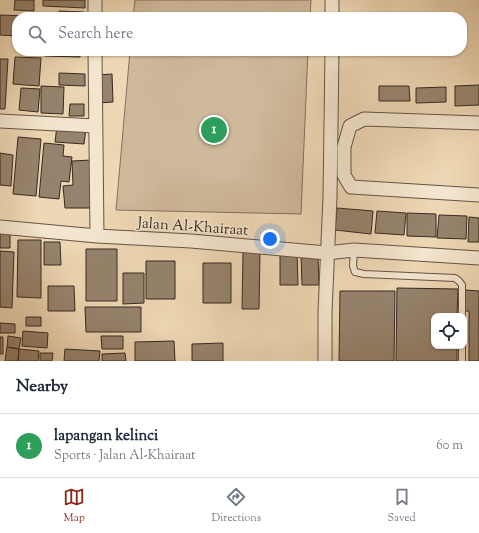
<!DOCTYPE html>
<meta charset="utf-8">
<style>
:root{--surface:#fff;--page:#f2f2f3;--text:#1f2937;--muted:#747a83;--line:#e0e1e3;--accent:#8f2418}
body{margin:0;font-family:"Sorts Mill Goudy",serif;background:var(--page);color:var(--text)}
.controls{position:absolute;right:12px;bottom:12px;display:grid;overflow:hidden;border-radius:8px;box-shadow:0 1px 3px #0004}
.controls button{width:36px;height:36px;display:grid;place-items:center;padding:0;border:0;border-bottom:1px solid var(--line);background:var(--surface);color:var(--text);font:20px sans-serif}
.you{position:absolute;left:270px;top:239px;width:14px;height:14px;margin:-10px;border:3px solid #fff;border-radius:50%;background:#1a73e8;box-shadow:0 0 0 6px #1a73e833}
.badge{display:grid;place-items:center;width:26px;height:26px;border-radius:50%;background:var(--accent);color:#fff;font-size:13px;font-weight:700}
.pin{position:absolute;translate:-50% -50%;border:2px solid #fff;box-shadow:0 1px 4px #0006}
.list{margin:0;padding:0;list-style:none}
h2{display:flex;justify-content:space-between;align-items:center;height:52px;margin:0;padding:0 16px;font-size:17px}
h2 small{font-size:13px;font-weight:400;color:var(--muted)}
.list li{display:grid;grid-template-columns:26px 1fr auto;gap:12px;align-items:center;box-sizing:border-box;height:64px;padding:0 16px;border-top:1px solid var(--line)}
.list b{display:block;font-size:15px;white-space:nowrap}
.list p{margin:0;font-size:13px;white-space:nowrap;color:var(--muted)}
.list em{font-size:13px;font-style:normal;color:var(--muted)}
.icon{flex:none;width:22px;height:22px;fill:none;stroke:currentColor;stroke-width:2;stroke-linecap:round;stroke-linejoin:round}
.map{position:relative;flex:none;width:479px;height:361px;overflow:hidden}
.search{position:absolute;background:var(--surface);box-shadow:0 1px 3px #0004;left:12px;right:12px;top:12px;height:44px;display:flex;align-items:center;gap:10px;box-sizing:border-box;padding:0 14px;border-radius:16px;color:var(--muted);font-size:15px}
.sheet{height:116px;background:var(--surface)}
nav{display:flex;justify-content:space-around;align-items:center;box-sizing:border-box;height:56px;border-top:1px solid var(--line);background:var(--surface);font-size:11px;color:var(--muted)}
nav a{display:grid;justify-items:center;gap:2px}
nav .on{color:var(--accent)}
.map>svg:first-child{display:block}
</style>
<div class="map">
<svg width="479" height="361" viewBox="0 0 479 361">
<rect width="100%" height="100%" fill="#eed7b4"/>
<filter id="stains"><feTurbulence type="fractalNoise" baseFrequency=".005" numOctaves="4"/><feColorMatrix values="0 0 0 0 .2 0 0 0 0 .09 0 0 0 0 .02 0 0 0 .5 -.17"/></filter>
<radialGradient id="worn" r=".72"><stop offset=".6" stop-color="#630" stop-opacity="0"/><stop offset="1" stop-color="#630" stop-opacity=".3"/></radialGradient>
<path fill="#cfb99b" stroke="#83715e" d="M135,0H311L310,17H133Z
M130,51H308L301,214L116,210Z"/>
<path fill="#96836d" stroke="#372920" d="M15,0H34V11L14,10Z
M43,0H85V8L43,6Z
M59,11L84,12V17H59Z
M0,15L29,16V17H17V36L0,35Z
M45,51H80V57L45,56Z
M15,57L41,58L39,86L13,84Z
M0,59H8L5,109H0Z
M59,73L85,74V86L59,85Z
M112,74L113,102L98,103L97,75Z
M479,85V105L455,106V86Z
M41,86L64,87L63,114L41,113Z
M379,86H409L410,101H379Z
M446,87V102L416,103V88Z
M21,88L40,89L38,112L19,110Z
M70,104H84V116H69Z
M57,126L86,128L84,144L55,142Z
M18,137L41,139L36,196L13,194Z
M44,143L64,145L63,156L72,157L69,182L61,181L59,199L39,197Z
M0,153L13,155L11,186L0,185Z
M92,160L94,208H65L63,186L73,185L72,161Z
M337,208L373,211L371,234L335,230Z
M377,211L406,213L404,235L375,233Z
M407,213L436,214V237L407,236Z
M439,215L467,216L466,239L437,238Z
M469,217L479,218V242H468Z
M0,231H10V248H0Z
M18,240H41V298L17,297Z
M44,242H60L61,265H44Z
M86,249H117V301H86Z
M0,251L14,252L12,308L0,307Z
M280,251H297L298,285H280Z
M243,252L260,253L259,309H242Z
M301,256H318L319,285H302Z
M146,261H175V299H146Z
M203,263H231V303H203Z
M123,273H144V303L123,304Z
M48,286H74L75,311H48Z
M397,288L458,289L457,316H434V346H457V361H396Z
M465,290L479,291V361H469V311H465Z
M340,291H395L394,361H339Z
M85,307H141V332H86Z
M26,317H41V326H26Z
M0,323L15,324V333H0Z
M23,331L48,333L47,348L22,346Z
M8,336L21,338L19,349L7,347Z
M101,336H123V349H102Z
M0,337H3V354H0Z
M174,341L175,361H135V342Z
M223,343V361H192V344Z
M7,347L19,349L18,361H5Z
M19,349L39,351L38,361H18Z
M65,349L100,351L99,361H64Z
M40,353H53L52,361H40Z
M125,353L126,361H102V354Z"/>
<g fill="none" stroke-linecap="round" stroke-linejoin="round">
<defs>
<path id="service" d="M354,250L353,266L355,272L364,274L455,278L459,281L462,285V316
M462,361V346"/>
<path id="minor" d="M95,0V17
M332,17V0
M95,51L97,236
M0,121L96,126
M479,123L364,119L350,126L344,147V175L351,187L479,195
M0,227L97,236L191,241L327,253L354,250L479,258
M325,361V312L330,197L332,51"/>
</defs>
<use href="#service" stroke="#655445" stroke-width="8"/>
<use href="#minor" stroke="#655445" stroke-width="15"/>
<use href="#service" stroke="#f4e5ce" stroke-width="6"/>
<use href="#minor" stroke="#f4e5ce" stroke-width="13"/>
</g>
<g text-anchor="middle" stroke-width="3" stroke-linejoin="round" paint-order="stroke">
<g font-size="15" fill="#372920" stroke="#f4e5ce">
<text transform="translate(193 226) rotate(4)" y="5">Jalan Al-Khairaat</text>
</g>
</g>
<rect width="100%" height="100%" filter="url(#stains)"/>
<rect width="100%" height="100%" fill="url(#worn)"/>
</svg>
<div class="controls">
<button><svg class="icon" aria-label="locate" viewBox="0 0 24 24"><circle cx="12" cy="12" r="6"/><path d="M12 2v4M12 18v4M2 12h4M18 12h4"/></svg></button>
</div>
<div class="you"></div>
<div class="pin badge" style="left:214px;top:130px;background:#2e9e5b">1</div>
<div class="search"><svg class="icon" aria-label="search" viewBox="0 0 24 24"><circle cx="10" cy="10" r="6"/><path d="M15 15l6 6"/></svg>Search here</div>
</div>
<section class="sheet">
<h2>Nearby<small></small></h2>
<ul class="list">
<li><span class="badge" style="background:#2e9e5b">1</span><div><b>lapangan kelinci</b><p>Sports · Jalan Al-Khairaat</p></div><em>60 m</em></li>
</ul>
</section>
<nav>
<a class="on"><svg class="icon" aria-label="map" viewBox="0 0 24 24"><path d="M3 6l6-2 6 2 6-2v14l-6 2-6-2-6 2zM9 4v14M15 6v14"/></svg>Map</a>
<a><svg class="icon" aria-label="directions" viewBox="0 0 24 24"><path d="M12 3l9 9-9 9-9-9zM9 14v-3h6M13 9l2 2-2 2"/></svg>Directions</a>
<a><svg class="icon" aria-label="saved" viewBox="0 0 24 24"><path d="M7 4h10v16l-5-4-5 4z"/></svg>Saved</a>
</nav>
